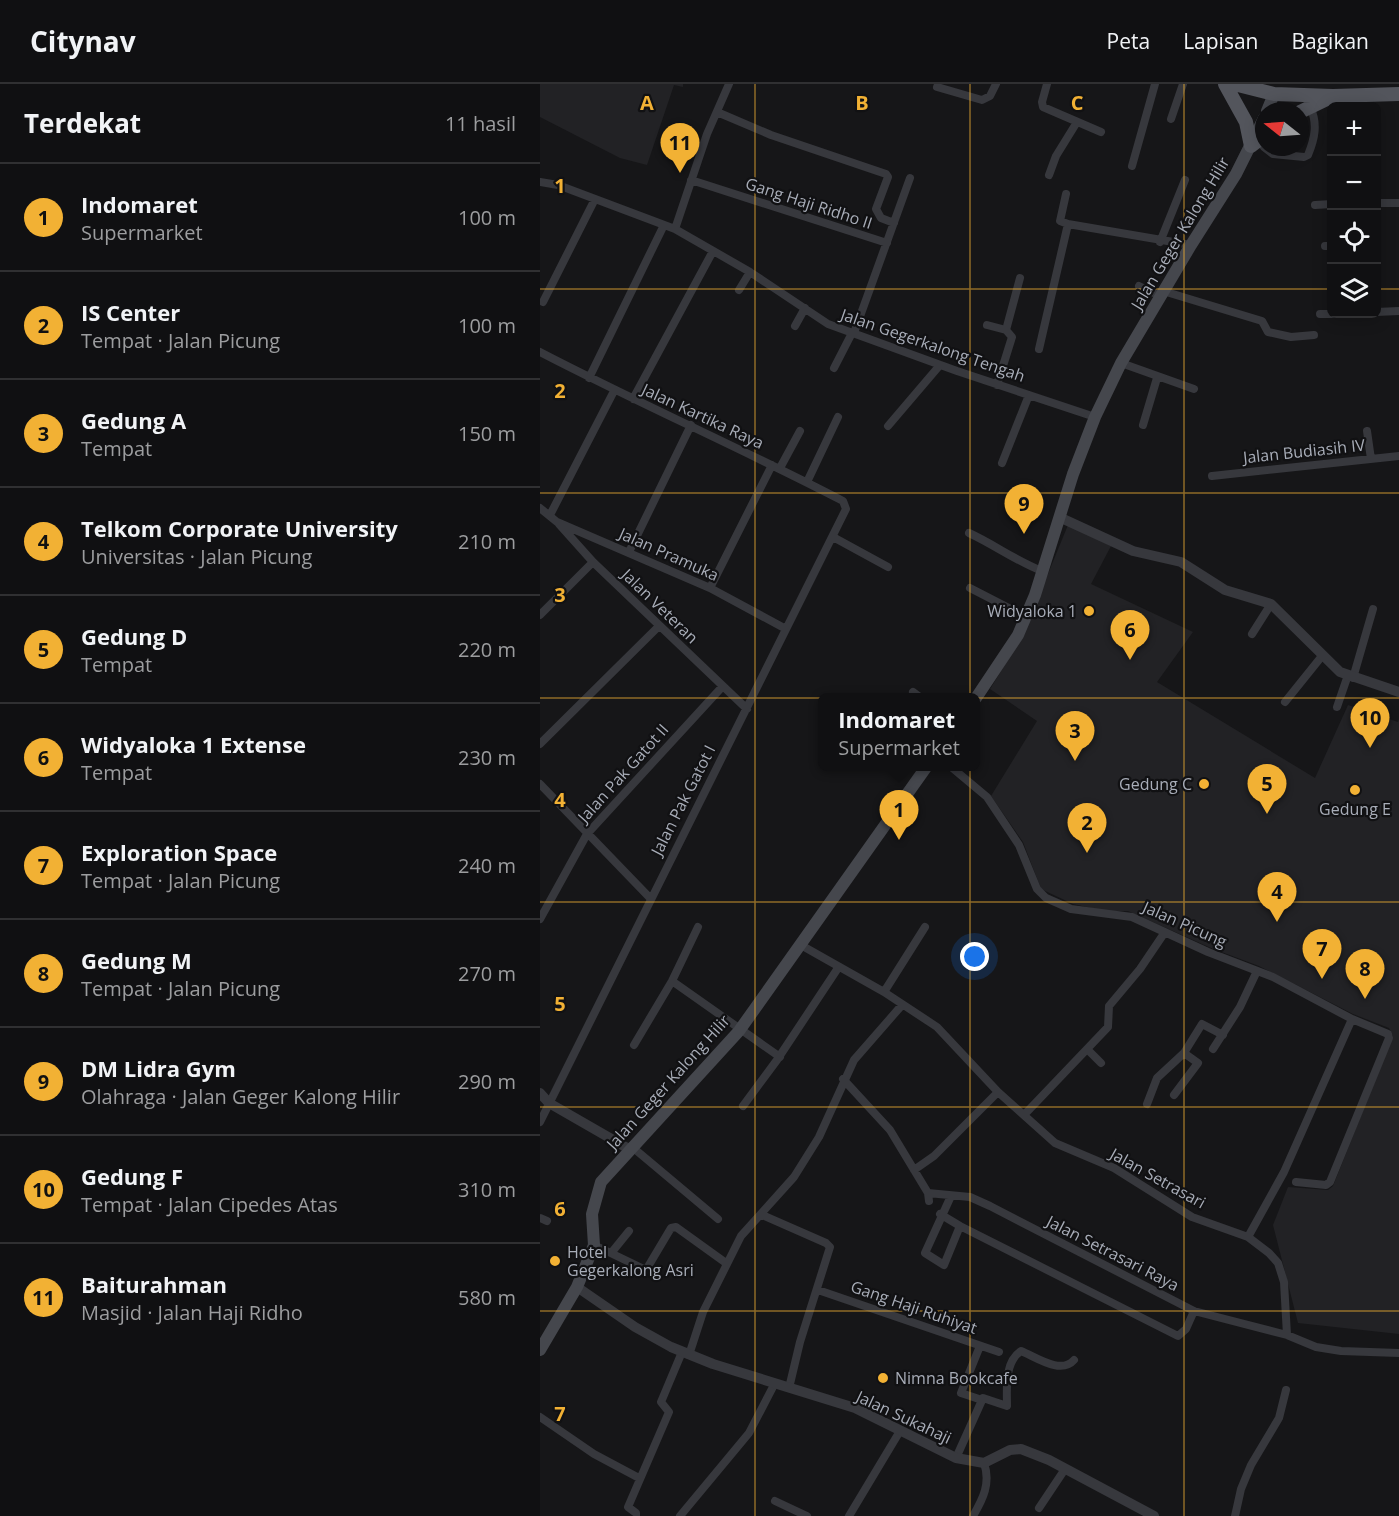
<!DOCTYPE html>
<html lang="id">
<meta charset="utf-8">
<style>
:root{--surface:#101012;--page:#1e1e20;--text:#f1f3f6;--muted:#9c9d9f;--line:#303032;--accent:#f2b134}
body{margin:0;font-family:"Open Sans",sans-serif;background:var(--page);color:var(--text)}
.controls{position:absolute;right:18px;top:18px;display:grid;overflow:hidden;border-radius:9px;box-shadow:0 3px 15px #0003}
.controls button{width:54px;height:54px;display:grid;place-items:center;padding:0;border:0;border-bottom:2px solid var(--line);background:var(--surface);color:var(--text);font:30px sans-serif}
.compass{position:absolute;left:715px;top:18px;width:54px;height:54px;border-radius:50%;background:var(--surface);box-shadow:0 3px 15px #0003;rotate:287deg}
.you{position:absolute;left:435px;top:873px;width:21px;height:21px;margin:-15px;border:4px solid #fff;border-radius:50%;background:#1a73e8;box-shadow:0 0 0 9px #1a73e833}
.badge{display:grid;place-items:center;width:39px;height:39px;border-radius:50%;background:var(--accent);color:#111;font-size:20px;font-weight:700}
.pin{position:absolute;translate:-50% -50px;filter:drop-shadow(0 2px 3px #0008)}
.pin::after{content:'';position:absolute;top:32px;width:21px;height:18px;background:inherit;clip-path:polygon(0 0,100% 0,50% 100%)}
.popup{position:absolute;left:278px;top:609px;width:162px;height:78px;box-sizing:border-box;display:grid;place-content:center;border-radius:9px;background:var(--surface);filter:drop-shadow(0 2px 4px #0005);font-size:20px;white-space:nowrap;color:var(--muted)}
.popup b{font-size:22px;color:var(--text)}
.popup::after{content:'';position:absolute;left:50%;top:100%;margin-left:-12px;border:12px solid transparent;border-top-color:var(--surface)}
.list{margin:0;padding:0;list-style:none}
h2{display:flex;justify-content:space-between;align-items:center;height:78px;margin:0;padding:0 24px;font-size:26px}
h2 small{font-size:20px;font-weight:400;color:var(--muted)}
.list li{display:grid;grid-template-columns:39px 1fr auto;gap:18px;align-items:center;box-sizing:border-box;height:108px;padding:0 24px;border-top:2px solid var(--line)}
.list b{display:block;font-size:22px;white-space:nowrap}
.list p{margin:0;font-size:20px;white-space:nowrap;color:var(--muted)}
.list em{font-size:20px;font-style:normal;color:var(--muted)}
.icon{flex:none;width:33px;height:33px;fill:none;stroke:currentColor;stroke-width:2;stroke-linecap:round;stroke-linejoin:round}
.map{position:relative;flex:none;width:859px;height:1432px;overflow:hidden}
header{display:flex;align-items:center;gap:36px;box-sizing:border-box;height:84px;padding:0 30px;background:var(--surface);border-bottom:2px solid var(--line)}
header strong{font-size:28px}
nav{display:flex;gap:33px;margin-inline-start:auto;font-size:21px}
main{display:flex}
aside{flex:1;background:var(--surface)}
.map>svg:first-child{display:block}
</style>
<header>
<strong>Citynav</strong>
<nav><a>Peta</a><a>Lapisan</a><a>Bagikan</a></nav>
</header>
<main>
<aside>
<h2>Terdekat<small>11 hasil</small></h2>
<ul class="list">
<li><span class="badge">1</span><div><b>Indomaret</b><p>Supermarket</p></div><em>100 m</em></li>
<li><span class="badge">2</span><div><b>IS Center</b><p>Tempat · Jalan Picung</p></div><em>100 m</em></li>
<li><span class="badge">3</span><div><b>Gedung A</b><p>Tempat</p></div><em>150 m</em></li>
<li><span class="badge">4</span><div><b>Telkom Corporate University</b><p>Universitas · Jalan Picung</p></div><em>210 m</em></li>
<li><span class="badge">5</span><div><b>Gedung D</b><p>Tempat</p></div><em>220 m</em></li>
<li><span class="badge">6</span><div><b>Widyaloka 1 Extense</b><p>Tempat</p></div><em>230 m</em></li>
<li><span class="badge">7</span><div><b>Exploration Space</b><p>Tempat · Jalan Picung</p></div><em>240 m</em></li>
<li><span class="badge">8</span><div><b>Gedung M</b><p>Tempat · Jalan Picung</p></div><em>270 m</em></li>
<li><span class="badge">9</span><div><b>DM Lidra Gym</b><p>Olahraga · Jalan Geger Kalong Hilir</p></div><em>290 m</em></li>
<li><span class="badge">10</span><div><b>Gedung F</b><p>Tempat · Jalan Cipedes Atas</p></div><em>310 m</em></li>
<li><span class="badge">11</span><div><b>Baiturahman</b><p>Masjid · Jalan Haji Ridho</p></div><em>580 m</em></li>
</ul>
</aside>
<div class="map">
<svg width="859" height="1432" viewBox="0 0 859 1432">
<rect width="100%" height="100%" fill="#161618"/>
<path fill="#222225" d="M0,0H143V3L134,1L107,81L80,74L0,33Z
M528,441L571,462L551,500L653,548L617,598L775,694L808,621L858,638L859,635V1250L758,1239L733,1141L748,1103L788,1106L793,1102L853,952L849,944L813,930L719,882L671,864L588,827H565L533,820L501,805L483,758L451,712L497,637L450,605L482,553Z"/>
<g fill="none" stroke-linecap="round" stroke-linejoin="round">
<path stroke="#37383d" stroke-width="8" d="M507,0L502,18L503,23L561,48
M397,3L442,16L450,12L456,0
M177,28L231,51L346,90L348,93L336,125L341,134L354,139
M631,35L643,0
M724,63L733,70L764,73L768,71C775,54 778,39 770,23
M592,82L615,0
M509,91L516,72L537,38
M151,96L347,159
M0,98L18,101L135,145L210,188L288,240L417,287L555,333
M526,110L520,137L528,140
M836,119H859
M775,121L792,120
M135,145L167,50L189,0
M620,158L645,96
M785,162H792
M599,202L620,212
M199,206L210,188
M623,207L722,237L728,248L751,253L774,251
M3,218L55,115
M836,228L859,227
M780,230H811
M447,241L466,246L472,253L457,301
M255,242L265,224
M466,246L480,194
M314,249L370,94
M499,265L528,140L651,161
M0,268C100,320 203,365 303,417L306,425L0,1038
M581,279L654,305
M294,284L312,249
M49,294L124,141
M93,315L173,167
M603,341L617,294
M348,342L400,281
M827,347L831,375
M462,379L489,311
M240,384L260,347
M672,392L859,372
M267,398L298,333
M0,424L17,438L170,504L246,545
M10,431L74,307
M19,440L53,478L207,625
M429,449C455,461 476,477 502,487
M293,453L348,483
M89,468L151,341
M170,504L232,381
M430,504L486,533
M0,531L53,478
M712,550L731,520
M813,594L833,525
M373,608L381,614
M745,618L782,572
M797,623L808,591
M0,660L119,542
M410,682L447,713L479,761L497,805L506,814L531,825L592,833L668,868L733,893L812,935L848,950L849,954L790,1098L786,1101L756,1098
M0,700L110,814
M0,835L47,750L182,603
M259,860L344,908L397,943L458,1008L515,1059L574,1084L652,1133L708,1153L729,1169L738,1179L744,1198L747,1251
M132,897L240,973
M344,908L385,843
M94,961L132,897L158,843
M547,965L561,979
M673,965L700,923L717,887
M303,995L350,1046L388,1109L389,1117
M634,1011L658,979L644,969
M607,1020L617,994L644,969L662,940L683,951
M203,1022L237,976L298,884
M484,1031L568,943L569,922L600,885L625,848
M91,1062L178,1135
M374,1086L394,1072L458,1008
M388,1109L430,1113L450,1122L654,1227L747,1251L776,1263L801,1267L859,1269
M411,1112L385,1169L404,1181L420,1142L638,1252L646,1245L654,1227
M400,1130L420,1142
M222,1131L286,1159L290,1163L260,1258L249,1304
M0,1134L7,1137
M708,1153L744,1088L812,935
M54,1161L106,1186L131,1144L136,1143L186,1179
M72,1168L89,1147
M278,1206L459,1268
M440,1262L421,1309L442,1316
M149,1271L163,1228L201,1152L254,1093L279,1053L314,976L362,921
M0,1333L54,1370L99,1394
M416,1374L443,1314L467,1322C467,1305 464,1278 481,1267C496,1273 521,1291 534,1276
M235,1417L267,1432
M499,1424L525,1385
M96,1432V1429L88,1423L129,1328L121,1318L142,1268
M140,1432L209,1349L235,1299
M309,1432L360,1347
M433,1432C443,1415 451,1399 444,1379
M695,1432L701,1405L711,1381L739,1334L746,1306"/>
<path stroke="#37383d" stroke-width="10" d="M519,433L593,467L641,478L685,506L731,520L800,588L859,608
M0,1009L9,1019L89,1065
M37,1203L95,1243L131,1263L173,1280L315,1324L416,1374L444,1379L470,1366L481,1365L509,1376L614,1432"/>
<path stroke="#45474d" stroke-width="12" d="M727,27L734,10
M436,614L478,551L495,511L533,390L555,333L581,279L651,161L696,90L724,34
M0,1266L37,1203L54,1161L52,1130L61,1098L199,947L387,682"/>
<path stroke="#53555c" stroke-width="14" d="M685,0L706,38L711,62L724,52
M694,0L734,10L793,12L859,10
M760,28L791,13"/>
</g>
<path fill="none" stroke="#f2b134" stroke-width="1.5" stroke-opacity="0.55" d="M215,0V1432M430,0V1432M644,0V1432M0,205H792M836,205H859M0,409H859M0,614H859M0,818H859M0,1023H859M0,1227H859"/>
<g fill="#f2b134" stroke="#111113" stroke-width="2">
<circle cx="549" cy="527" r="6"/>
<circle cx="664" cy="700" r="6"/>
<circle cx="815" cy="706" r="6"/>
<circle cx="15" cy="1177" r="6"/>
<circle cx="343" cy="1294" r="6"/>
</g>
<g text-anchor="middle" stroke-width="4.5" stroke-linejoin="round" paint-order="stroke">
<g font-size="16" fill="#a8adb8" stroke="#111113">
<text transform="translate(269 119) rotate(18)" y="6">Gang Haji Ridho II</text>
<text transform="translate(640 149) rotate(-59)" y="6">Jalan Geger Kalong Hilir</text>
<text transform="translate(393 261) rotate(19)" y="6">Jalan Gegerkalong Tengah</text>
<text transform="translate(163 332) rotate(25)" y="6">Jalan Kartika Raya</text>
<text transform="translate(764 367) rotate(-6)" y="6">Jalan Budiasih IV</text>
<text transform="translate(129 470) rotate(24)" y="6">Jalan Pramuka</text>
<text transform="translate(120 522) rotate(44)" y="6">Jalan Veteran</text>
<text transform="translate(83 689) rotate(-48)" y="6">Jalan Pak Gatot II</text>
<text transform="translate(143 716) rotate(-63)" y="6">Jalan Pak Gatot I</text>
<text transform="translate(645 840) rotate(24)" y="6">Jalan Picung</text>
<text transform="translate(128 998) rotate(-48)" y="6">Jalan Geger Kalong Hilir</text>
<text transform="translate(618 1094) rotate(29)" y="6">Jalan Setrasari</text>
<text transform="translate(573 1169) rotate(27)" y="6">Jalan Setrasari Raya</text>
<text transform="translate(374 1223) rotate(19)" y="6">Gang Haji Ruhiyat</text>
<text transform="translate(364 1333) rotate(25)" y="6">Jalan Sukahaji</text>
</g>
<g font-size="16" fill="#a8adb8" stroke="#111113" text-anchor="end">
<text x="537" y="533">Widyaloka 1</text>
<text x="652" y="706">Gedung C</text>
<text x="815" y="731" text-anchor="middle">Gedung E</text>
<text x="27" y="1174" text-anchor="start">Hotel<tspan x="27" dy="18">Gegerkalong Asri</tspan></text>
<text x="355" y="1300" text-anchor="start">Nimna Bookcafe</text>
</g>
</g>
<g font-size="20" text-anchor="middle" font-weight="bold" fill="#f2b134" stroke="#111113" stroke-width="4.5" stroke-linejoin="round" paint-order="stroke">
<text x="107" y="26">A</text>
<text x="322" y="26">B</text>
<text x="537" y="26">C</text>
<text x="20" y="109">1</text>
<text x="20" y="314">2</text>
<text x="20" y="518">3</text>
<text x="20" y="723">4</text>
<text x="20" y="927">5</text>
<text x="20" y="1132">6</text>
<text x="20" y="1337">7</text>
</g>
</svg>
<div class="controls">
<button>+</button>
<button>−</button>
<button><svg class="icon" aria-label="locate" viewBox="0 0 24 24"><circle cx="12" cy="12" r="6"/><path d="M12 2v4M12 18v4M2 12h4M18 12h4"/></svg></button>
<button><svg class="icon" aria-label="layers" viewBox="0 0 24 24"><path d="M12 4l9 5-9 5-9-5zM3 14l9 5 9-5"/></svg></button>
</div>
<svg class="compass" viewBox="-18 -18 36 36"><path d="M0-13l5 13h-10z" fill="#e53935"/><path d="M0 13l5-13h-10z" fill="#9c9d9f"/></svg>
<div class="you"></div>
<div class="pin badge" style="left:359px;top:756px">1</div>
<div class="popup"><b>Indomaret</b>Supermarket</div>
<div class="pin badge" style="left:547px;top:769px">2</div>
<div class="pin badge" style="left:535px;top:677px">3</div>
<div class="pin badge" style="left:737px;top:838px">4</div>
<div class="pin badge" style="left:727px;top:730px">5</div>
<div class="pin badge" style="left:590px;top:576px">6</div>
<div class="pin badge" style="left:782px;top:895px">7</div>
<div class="pin badge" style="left:825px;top:915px">8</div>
<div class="pin badge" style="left:484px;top:450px">9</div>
<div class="pin badge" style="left:830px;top:664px">10</div>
<div class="pin badge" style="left:140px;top:89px">11</div>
</div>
</main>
